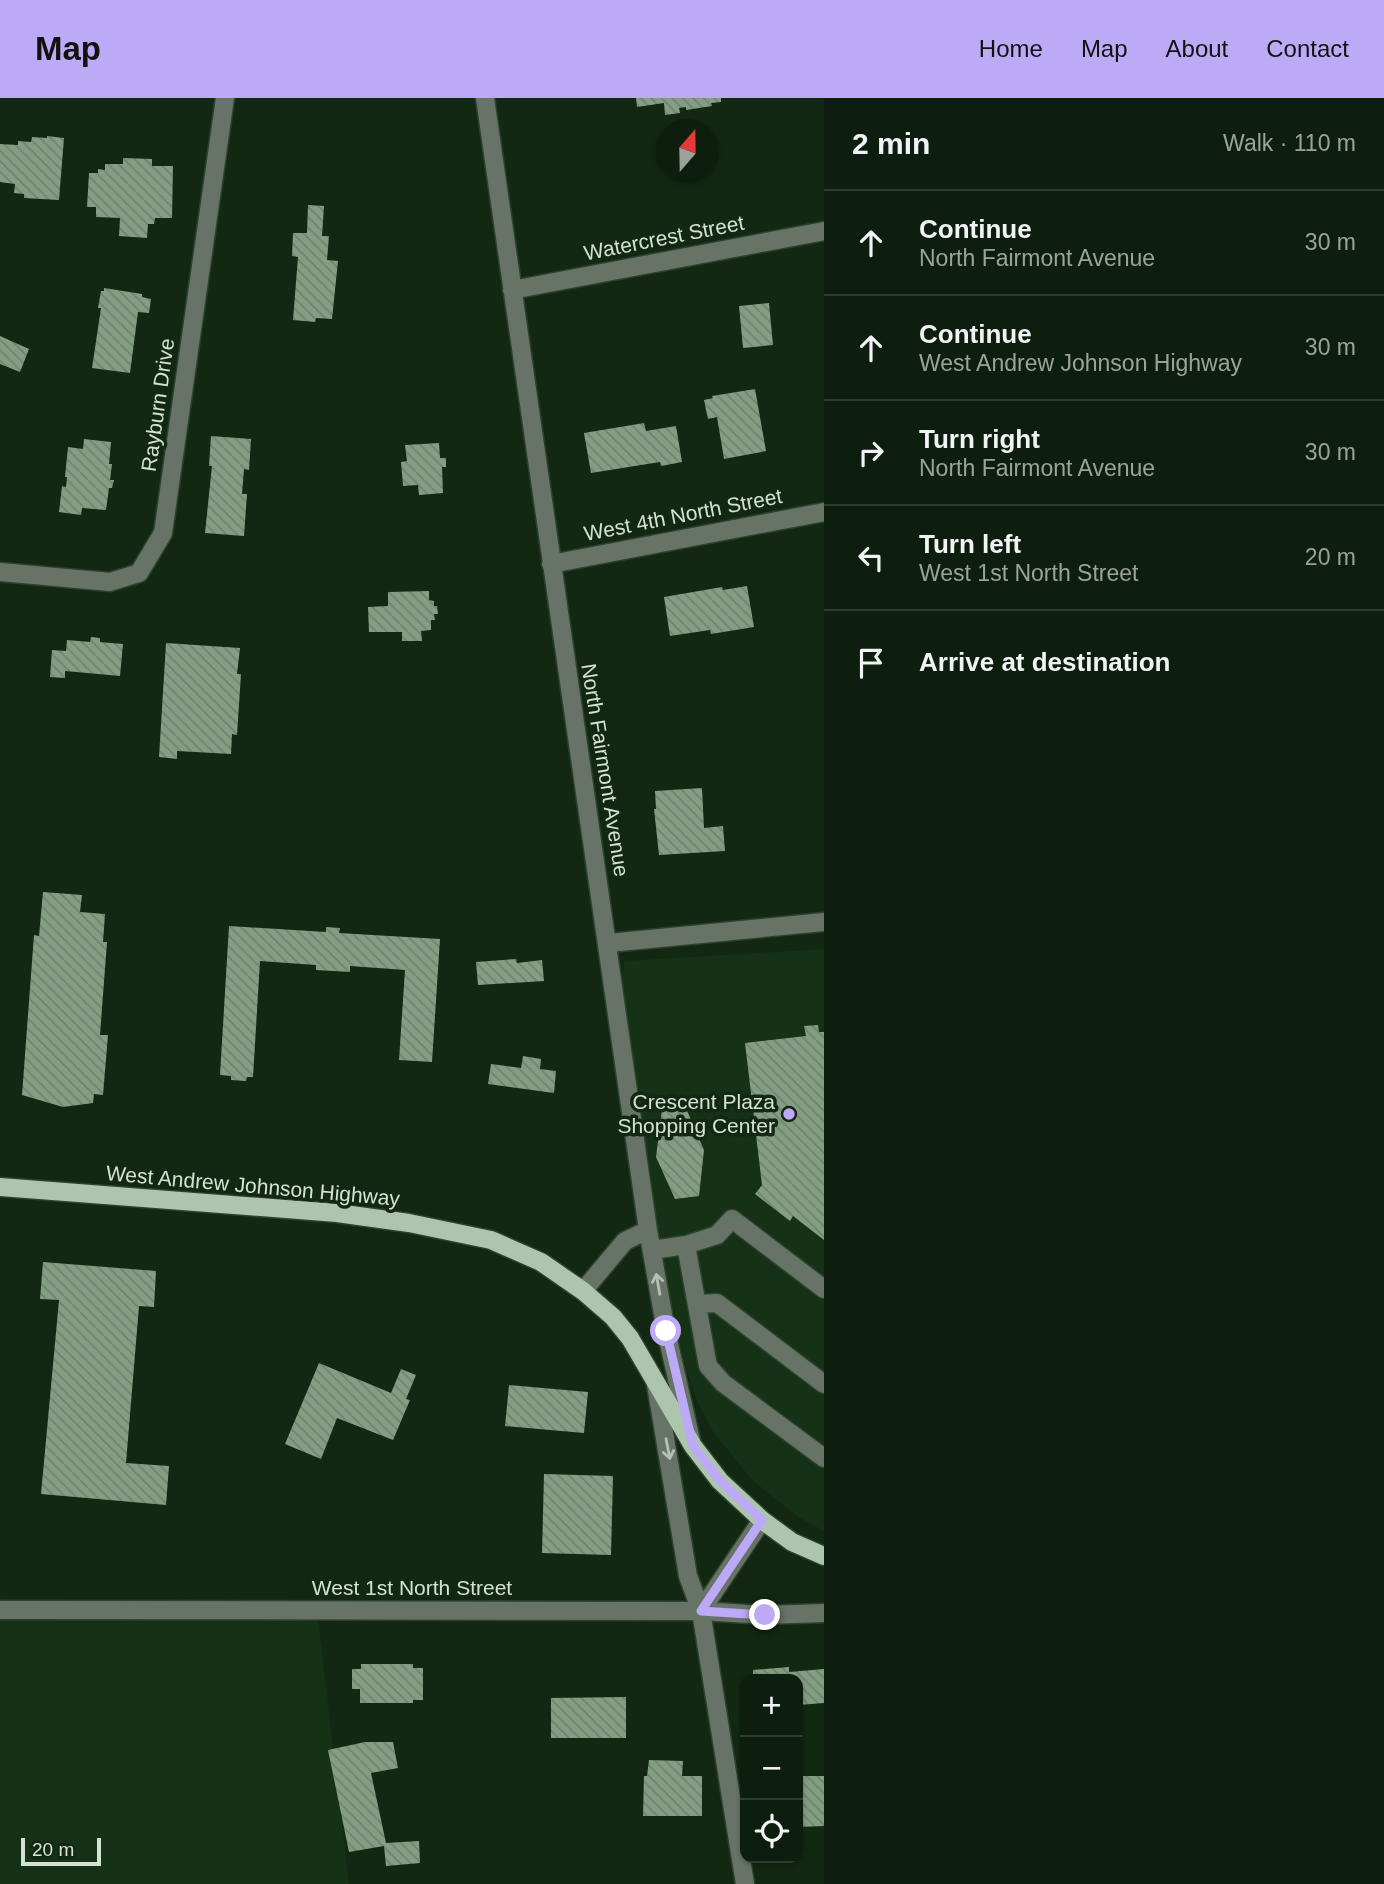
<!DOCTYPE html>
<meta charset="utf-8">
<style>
:root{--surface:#0e1e0e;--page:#1c2b1c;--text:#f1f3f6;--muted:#9ba29e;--line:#2e3c2e;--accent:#bcaaf6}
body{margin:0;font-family:Arial,sans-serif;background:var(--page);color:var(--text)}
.controls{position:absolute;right:21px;bottom:21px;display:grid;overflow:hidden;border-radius:14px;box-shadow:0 2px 5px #0004}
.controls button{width:63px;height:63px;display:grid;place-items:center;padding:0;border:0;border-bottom:2px solid var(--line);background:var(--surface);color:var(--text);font:35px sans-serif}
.compass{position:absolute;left:656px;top:21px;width:63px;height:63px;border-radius:50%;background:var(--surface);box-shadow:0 2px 5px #0004;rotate:20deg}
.scale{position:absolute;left:21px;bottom:18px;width:80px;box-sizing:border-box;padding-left:7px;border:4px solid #d4e2d4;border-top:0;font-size:19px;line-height:24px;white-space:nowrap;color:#d4e2d4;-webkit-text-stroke:5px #122813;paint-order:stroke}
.stop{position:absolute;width:21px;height:21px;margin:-16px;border:5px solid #bcaaf6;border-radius:50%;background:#fff}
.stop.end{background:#bcaaf6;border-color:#fff;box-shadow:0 2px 7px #0008}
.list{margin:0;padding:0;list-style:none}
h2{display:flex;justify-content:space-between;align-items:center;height:91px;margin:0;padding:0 28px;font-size:30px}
h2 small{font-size:23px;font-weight:400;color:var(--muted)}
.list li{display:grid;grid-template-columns:46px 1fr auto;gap:21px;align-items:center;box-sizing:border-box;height:105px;padding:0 28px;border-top:2px solid var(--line)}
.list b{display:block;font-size:26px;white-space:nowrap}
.list p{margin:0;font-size:23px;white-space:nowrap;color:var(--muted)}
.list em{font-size:23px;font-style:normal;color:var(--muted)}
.icon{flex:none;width:38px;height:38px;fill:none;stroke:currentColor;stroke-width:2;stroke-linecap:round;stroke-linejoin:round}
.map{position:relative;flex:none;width:824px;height:1786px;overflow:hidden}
header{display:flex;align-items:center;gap:42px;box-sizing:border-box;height:98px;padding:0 35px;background:var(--accent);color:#111}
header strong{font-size:33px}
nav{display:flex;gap:38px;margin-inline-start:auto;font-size:24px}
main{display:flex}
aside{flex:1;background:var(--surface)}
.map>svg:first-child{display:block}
</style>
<header>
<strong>Map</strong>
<nav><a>Home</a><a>Map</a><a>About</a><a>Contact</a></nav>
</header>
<main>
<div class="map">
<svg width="824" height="1786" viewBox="0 0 824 1786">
<defs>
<pattern id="building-back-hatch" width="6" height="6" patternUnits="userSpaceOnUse" patternTransform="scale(1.75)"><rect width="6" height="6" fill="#849e83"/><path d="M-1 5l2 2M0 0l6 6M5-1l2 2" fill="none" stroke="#70836f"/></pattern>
</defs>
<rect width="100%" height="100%" fill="#122813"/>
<path fill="#153116" d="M824,851V1433L797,1418L752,1382L714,1335L697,1303L684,1265L666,1190L622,883L624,863Z
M0,1512H317L349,1786H0Z"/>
<path fill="url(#building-back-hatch)" d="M636,0H721V4L711,5L712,8L686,12V9L679,10L680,15L665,17L664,5L637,9Z
M47,38L64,40L59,102L24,100V96L14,95L15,86L0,84V46L18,47V43L31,44L32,39L47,40Z
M123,60L152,61V68H173L172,120H155L154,126H148L147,140L119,138L120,120L96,119V109H87L89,75H98V71L105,72V66H123Z
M308,107L324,108L322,138H329L327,162L338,163L332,221L316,220L315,224L293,222L298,159L292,158L293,135H307Z
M104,190L142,196V199L151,201L149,215L138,214L130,275L92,270L101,210H98L101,193H104Z
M769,205L773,247L743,250L739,208Z
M0,238L29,251L20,274L0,266Z
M755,291L766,353L724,361L717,319L708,321L704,302L713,300L712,298Z
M644,325L646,333L676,328L682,364L661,368L660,364L591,375L584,335Z
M211,338L251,341L249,372L244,371L242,396H247L244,438L205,435L212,368H209Z
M84,341L111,344L109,366H112L110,382H114L112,390H109L106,412L82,410L81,417L59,414L62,388L66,389L67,379H65L68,349L83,351Z
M439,345L440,360H446V369H442L443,395L419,397L418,387L403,388L401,364L407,363L405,347Z
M747,488L754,529L711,536L710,532L670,538L664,499L722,489L723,492Z
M429,493V502L434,503V508H437L438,516H434L435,522H431V532L421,533L422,543H402V534H369L368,509L388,508V494Z
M91,539L100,540V544L123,546L120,578L65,573V580L50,579L52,552L66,553L67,542L90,544Z
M166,545L240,550L237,576H241L237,637L232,636L231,656L177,653V661L159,659Z
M702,690L704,730L723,728L725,753L659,757L654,711H656L655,693Z
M43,794L82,797L80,814L105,816L103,844H107L100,937H108L103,997L94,996L93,1005L63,1009L22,997L34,837L39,838Z
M229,828L326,834V829L340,830L339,835L440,841L432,964L399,962L405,872L350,868V874L316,872V867L260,863L253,979H247L246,983L231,982V978L220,977Z
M516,861L517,865L542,862L544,883L478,887L476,864Z
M818,927L819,934H824V1142L793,1118L790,1123L755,1096L762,1087L745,945L806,938L804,928Z
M523,958L541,961L540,971L556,973L554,995L488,986L491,966L521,970Z
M685,1008L704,1052L699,1098L675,1101L656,1059L662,1011Z
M43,1164L156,1173L154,1209L139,1208L126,1365L169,1368L166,1407L41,1396L59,1202L40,1201Z
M319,1265L391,1295L401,1271L416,1277L406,1301L410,1302L393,1342L337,1320L321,1361L285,1346Z
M509,1287L588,1294L584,1335L505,1328Z
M544,1376L613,1378L611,1457L542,1455Z
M361,1566H413V1570H423V1602H413V1605H360V1591H352V1571H361Z
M789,1569V1574L824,1571V1605L798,1607V1581H753V1572Z
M626,1599V1640H551V1600Z
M365,1644H393L398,1670L371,1675L386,1745L419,1743L420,1765L386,1768L384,1748L349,1754L328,1652Z
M649,1662L683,1663L682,1678H702V1718H643L644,1678H647Z
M799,1678H824V1728L798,1729V1695H801Z"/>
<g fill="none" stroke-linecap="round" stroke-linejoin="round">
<defs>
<path id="minor" d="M485,0L648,1132L666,1233L691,1342
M512,192L824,133
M551,466L824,414
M0,474L110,484L139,475L163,435L225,0
M609,845L824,824
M686,1147L708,1268L723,1285L824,1360
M652,1152L686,1147L717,1137L732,1121L824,1191
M583,1193L625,1143L648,1132
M697,1206L717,1205L824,1286
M656,1287L688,1478L701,1513L745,1786
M0,1512L701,1513L765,1517L824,1515
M701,1513L762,1422"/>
<path id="major" d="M0,1089L337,1115L409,1125L491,1142L541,1164L583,1193L613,1219L630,1240L693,1348L720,1383L762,1422L792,1444L824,1458"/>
</defs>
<use href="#minor" stroke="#2d422e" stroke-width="21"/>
<use href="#major" stroke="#2d422e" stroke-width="21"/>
<use href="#minor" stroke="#687367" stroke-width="18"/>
<use href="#major" stroke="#aec5ad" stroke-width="18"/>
</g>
<defs><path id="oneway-shaft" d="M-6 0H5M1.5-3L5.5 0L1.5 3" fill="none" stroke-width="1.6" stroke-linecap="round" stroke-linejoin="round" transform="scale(1.75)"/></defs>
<g stroke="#b4c1b3">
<use href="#oneway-shaft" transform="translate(658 1186) rotate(-100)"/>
<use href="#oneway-shaft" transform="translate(668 1351) rotate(79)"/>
</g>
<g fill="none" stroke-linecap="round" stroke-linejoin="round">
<path stroke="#bcaaf6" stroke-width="9" d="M666,1233L693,1348L720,1383L762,1422L701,1513L765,1517"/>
</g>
<circle fill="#bcaaf6" stroke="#122813" stroke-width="2.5" cx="789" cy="1016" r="7"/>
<g text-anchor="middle" stroke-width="7" stroke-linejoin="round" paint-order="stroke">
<g font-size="21" fill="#d4e2d4" stroke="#122813">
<text transform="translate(664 140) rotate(-11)" y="7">Watercrest Street</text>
<text transform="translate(158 307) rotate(-82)" y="7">Rayburn Drive</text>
<text transform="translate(683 417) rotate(-11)" y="7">West 4th North Street</text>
<text transform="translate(605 672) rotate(81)" y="7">North Fairmont Avenue</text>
<text transform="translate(253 1088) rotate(5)" y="7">West Andrew Johnson Highway</text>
<text x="412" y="1497">West 1st North Street</text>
</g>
<g font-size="21" fill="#d4e2d4" stroke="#122813" text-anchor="end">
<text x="775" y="1011">Crescent Plaza<tspan x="775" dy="24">Shopping Center</tspan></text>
</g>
</g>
</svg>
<div class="controls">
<button>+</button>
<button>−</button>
<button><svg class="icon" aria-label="locate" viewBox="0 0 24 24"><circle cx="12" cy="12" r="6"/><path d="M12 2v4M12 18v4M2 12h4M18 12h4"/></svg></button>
</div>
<svg class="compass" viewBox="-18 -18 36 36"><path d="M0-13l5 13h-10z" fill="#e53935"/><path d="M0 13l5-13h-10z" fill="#9ba29e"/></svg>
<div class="scale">20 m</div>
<div class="stop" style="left:666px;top:1233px"></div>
<div class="stop end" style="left:765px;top:1517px"></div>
</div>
<aside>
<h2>2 min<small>Walk · 110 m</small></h2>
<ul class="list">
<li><svg class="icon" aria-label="ahead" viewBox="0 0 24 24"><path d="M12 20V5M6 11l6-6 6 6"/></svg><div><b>Continue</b><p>North Fairmont Avenue</p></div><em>30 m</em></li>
<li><svg class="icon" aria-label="ahead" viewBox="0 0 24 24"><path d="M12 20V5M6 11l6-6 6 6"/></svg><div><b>Continue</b><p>West Andrew Johnson Highway</p></div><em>30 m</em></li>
<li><svg class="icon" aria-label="right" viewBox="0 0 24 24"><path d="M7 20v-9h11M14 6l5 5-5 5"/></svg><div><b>Turn right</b><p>North Fairmont Avenue</p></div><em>30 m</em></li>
<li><svg class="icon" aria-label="left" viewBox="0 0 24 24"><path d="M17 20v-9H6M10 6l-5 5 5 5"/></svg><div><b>Turn left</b><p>West 1st North Street</p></div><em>20 m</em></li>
<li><svg class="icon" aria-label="arrive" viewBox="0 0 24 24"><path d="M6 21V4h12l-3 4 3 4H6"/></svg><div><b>Arrive at destination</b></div></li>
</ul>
</aside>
</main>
